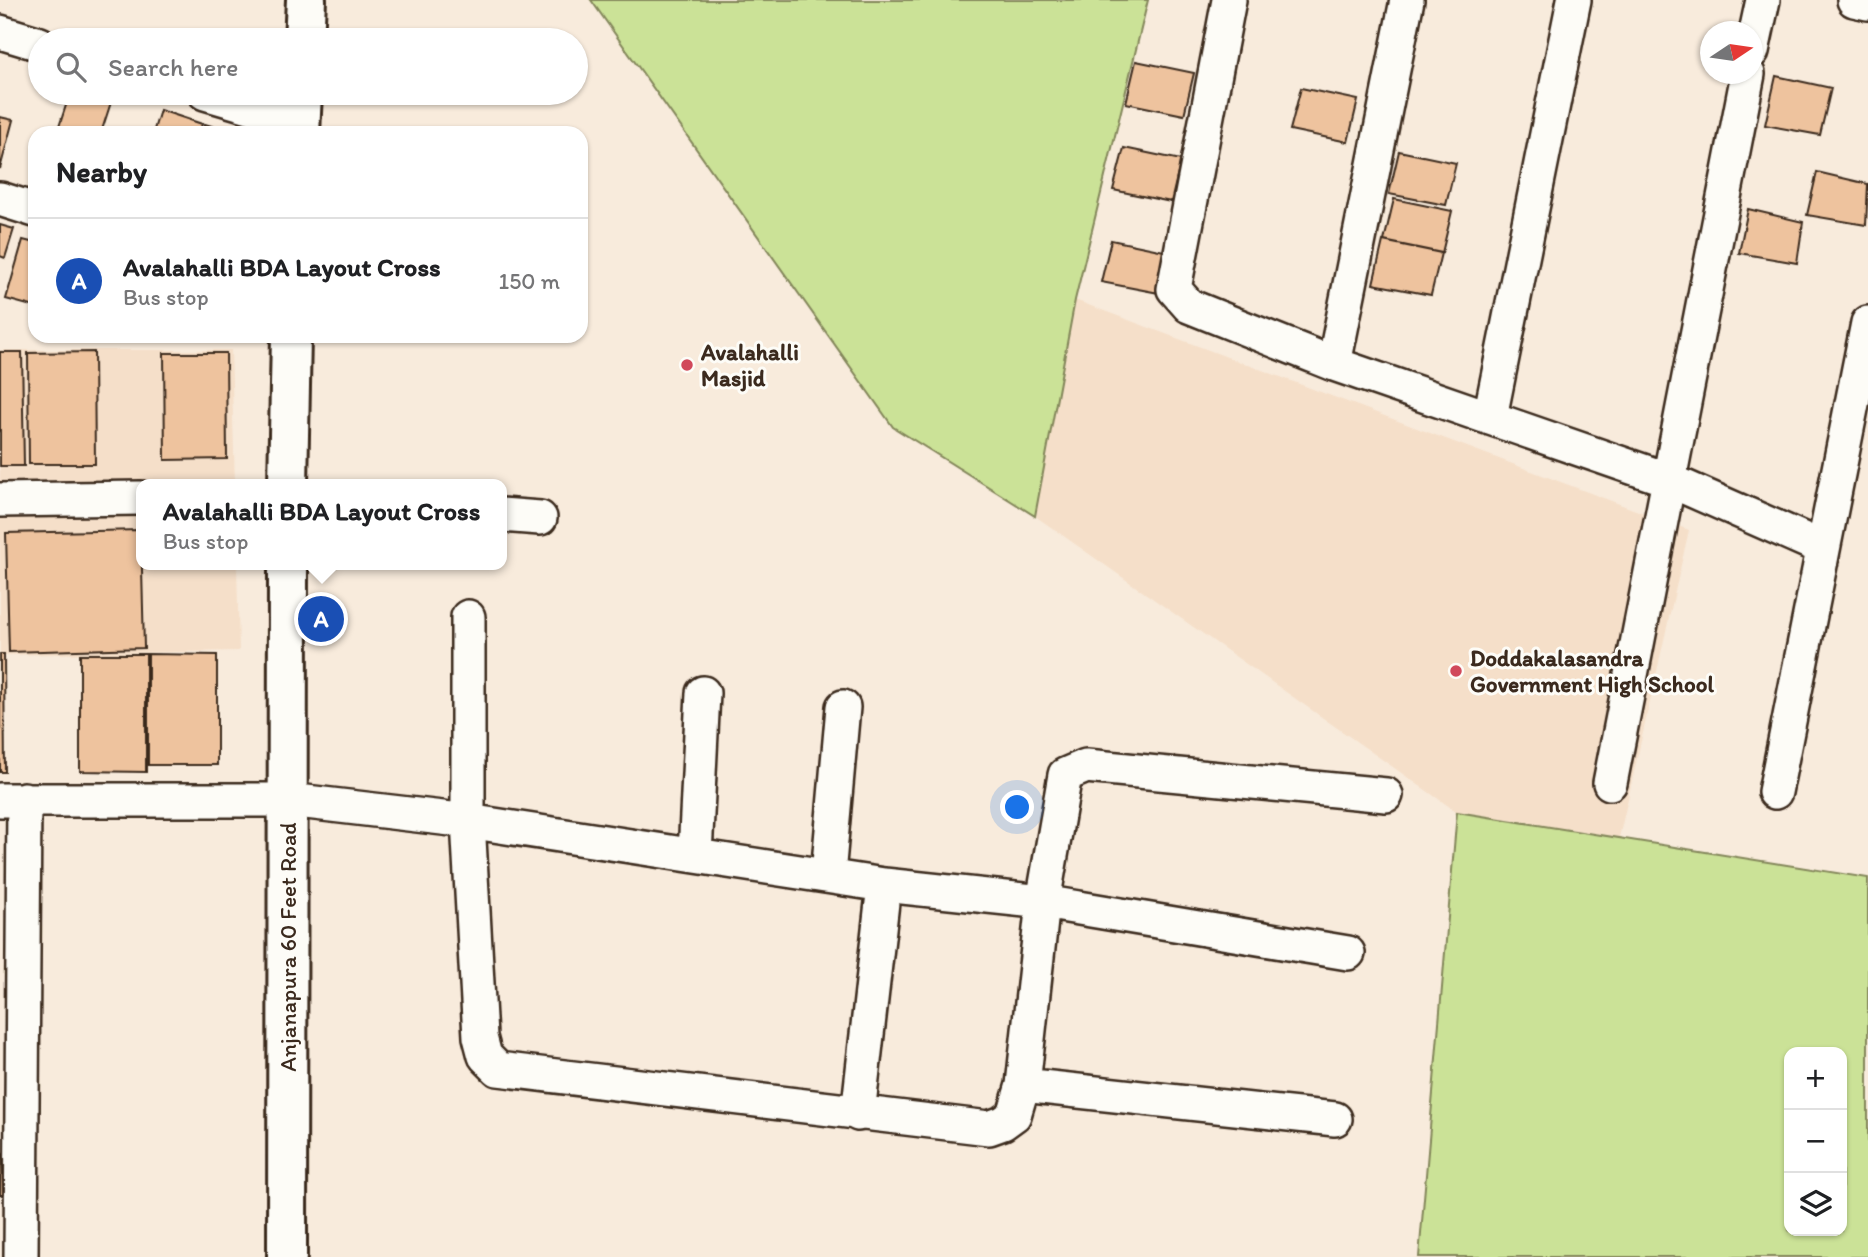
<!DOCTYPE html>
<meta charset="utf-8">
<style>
:root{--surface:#fff;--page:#f2f2f2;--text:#202124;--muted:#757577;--line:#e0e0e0;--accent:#111827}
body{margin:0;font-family:Itim,sans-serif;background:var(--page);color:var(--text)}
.controls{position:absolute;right:21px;bottom:21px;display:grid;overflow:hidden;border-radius:14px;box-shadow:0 2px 5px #0004}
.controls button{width:63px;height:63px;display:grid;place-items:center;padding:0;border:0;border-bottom:2px solid var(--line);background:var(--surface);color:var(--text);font:35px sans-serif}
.compass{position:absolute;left:1700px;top:21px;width:63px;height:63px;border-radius:50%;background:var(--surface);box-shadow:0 2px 5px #0004;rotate:77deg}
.you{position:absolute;left:1018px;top:808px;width:24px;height:24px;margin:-18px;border:5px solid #fff;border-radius:50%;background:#1a73e8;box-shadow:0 0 0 10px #1a73e833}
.badge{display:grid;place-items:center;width:46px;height:46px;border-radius:50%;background:var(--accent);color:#fff;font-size:23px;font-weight:700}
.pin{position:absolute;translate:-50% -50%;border:4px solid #fff;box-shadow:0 2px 7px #0006}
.popup{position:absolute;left:136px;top:479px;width:371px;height:91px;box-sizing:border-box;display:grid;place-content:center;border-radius:14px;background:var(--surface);filter:drop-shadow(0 2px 5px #0005);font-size:23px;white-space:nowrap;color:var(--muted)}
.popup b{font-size:26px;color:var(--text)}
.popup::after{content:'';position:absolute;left:50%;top:100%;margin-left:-14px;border:14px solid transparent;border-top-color:var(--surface)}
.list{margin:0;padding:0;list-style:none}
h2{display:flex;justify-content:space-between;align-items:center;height:91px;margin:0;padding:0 28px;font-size:30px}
h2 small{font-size:23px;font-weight:400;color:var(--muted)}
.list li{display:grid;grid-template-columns:46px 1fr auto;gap:21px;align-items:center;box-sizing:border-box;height:126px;padding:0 28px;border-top:2px solid var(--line)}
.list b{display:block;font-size:26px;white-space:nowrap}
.list p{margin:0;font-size:23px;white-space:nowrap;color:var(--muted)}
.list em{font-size:23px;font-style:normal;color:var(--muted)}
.icon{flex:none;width:38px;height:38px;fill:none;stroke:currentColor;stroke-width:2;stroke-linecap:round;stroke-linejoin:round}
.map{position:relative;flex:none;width:1868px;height:1257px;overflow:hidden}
.search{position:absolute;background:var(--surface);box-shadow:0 2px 5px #0004;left:28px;top:28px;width:560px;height:77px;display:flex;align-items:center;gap:18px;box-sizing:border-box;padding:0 24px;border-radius:38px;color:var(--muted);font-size:26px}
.panel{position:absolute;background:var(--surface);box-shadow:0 2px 5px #0004;left:28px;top:126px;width:560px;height:217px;border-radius:21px}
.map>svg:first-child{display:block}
</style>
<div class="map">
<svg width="1868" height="1257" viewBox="0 0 1868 1257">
<rect width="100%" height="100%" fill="#f8ebdc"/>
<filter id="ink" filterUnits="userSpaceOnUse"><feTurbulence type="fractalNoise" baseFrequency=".0143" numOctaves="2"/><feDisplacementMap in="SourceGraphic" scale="14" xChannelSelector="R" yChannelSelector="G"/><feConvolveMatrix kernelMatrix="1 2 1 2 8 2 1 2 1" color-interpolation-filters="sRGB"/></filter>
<g filter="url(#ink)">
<path fill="#f5dfc9" d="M1075,300L1689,530L1619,838L1457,812L1035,516Z
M0,350H231L235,484H141V565H237L239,651L0,655Z"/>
<path fill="#cbe297" stroke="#83865a" stroke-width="2" fill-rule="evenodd" d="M591,0H1148L1075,300L1035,516L893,427Z
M1457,812L1868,878V1257H1419ZM1789,1052H1842V1231H1789Z"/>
<path fill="#eec39e" stroke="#3b2a1e" stroke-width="2" d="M1136,61L1194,73L1184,115L1126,103Z
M1776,76L1831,88L1820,135L1765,125Z
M1301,88L1358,100L1348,142L1290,130Z
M70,93H114L101,133H57Z
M160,110L202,124L199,133H153Z
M0,117L13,120L0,169Z
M205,124L234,133H202Z
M1124,148L1181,160L1171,202L1113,190Z
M1399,151L1456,163L1446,205L1389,194Z
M1817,172L1868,184L1866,225L1807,215Z
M1394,199L1452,211L1442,253L1384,241Z
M1748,209L1803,222L1797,263L1739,253Z
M0,225L14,229L5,258L0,256Z
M23,240L35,243V307L6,299Z
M1111,240L1169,252L1159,293L1101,282Z
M1383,241L1441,253L1431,295L1373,284Z
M0,352H22L24,466H0Z
M94,352L95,464H29L28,353Z
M164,353H226L227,459L165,460Z
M141,530L144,648L9,652L6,533Z
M0,654H4L5,772H0Z
M80,654H146V772L80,771Z
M148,654L217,655V765H148Z
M0,1153H2L3,1195H0Z"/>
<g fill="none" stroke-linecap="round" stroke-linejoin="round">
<defs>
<path id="street" d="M1229,0L1174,289L1189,306L1334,364
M1407,0L1334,364L1669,480L1823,548
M1854,0L1868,3
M0,32L40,44
M1752,51L1763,0
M205,93L300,121
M0,199L35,210
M1490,417L1574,0
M0,500L141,498
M501,515L540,518
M468,617V821L480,1037L485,1056L498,1069L989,1128L1003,1123L1014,1115L1023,1085L1043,902L1065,775L1086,766L1386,795
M1610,783L1748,74
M1775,792L1868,323
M0,800H289L468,821L884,885L1043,902L1348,953
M695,855L703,693
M828,875L843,707
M1023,1085L1335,1119
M858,1114L884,885
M21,1257L24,799"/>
<path id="secondary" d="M304,40L306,0
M300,133L302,93
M288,484L291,336
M287,1257L288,565"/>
</defs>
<use href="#street" stroke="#3b2a1e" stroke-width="38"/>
<use href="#secondary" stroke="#3b2a1e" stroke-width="44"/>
<use href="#street" stroke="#fdfcf7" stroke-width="33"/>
<use href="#secondary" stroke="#fdfcf7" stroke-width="38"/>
</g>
</g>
<g fill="#d1495b" stroke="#fdfcf7" stroke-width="2.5">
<circle cx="687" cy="365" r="7"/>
<circle cx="1456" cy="671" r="7"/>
</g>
<g text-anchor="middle" stroke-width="6" stroke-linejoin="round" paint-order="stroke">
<g font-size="23" font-weight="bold" fill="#3b2a1e" stroke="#fdfcf7" text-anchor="start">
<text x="701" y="360">Avalahalli<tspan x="701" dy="26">Masjid</tspan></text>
<text x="1470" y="666">Doddakalasandra<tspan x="1470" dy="26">Government High School</tspan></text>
</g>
<g font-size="23" fill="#3b2a1e" stroke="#fdfcf7">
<text transform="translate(288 947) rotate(-90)" y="8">Anjanapura 60 Feet Road</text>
</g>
</g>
</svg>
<div class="controls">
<button>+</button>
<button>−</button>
<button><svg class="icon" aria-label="layers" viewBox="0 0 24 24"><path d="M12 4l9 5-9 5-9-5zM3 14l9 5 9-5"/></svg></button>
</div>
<svg class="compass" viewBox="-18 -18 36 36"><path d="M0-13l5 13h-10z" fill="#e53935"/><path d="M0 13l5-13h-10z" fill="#757577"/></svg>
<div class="you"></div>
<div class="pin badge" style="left:321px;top:619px;background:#1a4fb4">A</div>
<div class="popup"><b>Avalahalli BDA Layout Cross</b>Bus stop</div>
<div class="search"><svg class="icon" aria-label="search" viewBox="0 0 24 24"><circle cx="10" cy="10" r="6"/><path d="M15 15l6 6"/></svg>Search here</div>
<section class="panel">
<h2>Nearby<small></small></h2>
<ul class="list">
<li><span class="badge" style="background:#1a4fb4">A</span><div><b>Avalahalli BDA Layout Cross</b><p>Bus stop</p></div><em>150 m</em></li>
</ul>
</section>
</div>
